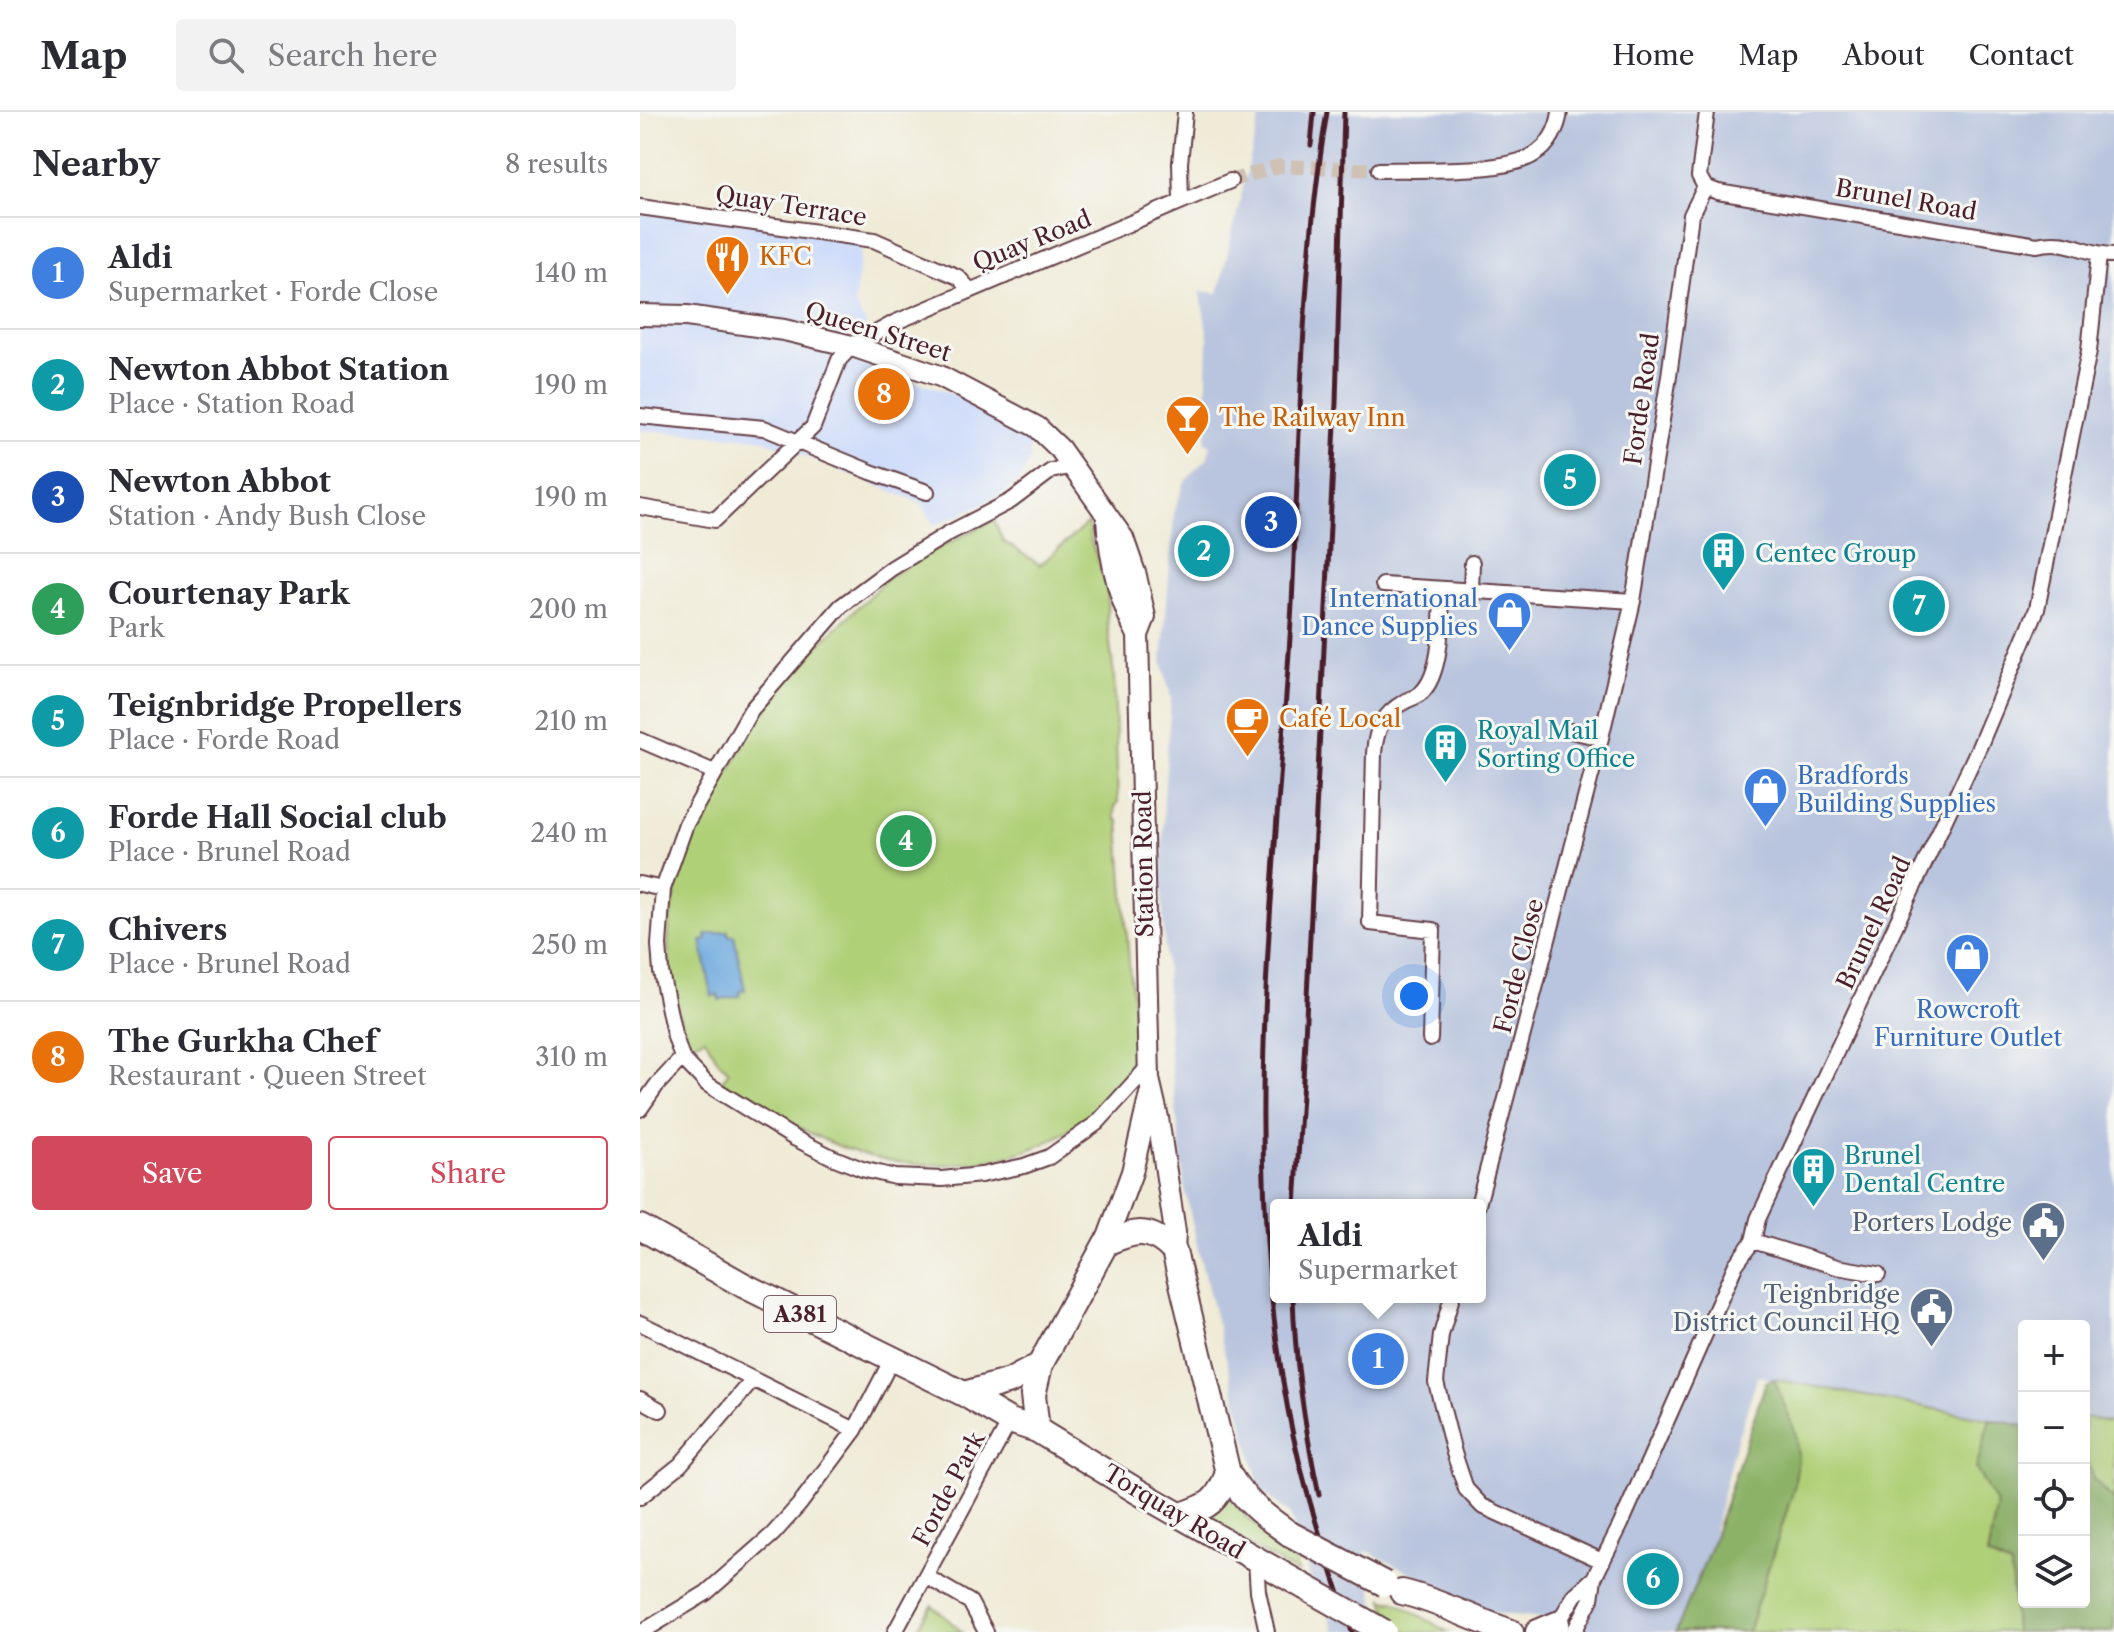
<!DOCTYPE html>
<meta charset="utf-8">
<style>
:root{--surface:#fff;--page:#f2f2f3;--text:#2b2b33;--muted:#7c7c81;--line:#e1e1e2;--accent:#d1495b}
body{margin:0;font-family:"Libre Caslon Text",serif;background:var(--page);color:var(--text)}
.controls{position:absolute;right:24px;bottom:24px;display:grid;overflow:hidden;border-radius:8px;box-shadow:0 8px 32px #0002}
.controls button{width:72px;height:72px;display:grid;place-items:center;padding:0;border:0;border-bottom:2px solid var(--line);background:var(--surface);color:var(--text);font:40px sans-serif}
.you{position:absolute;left:774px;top:884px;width:28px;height:28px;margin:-20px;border:6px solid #fff;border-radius:50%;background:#1a73e8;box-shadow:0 0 0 12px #1a73e833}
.badge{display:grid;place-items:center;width:52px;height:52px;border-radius:50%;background:var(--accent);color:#fff;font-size:26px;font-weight:700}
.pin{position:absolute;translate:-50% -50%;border:4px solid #fff;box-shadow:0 2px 8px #0006}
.popup{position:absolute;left:630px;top:1087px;width:216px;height:104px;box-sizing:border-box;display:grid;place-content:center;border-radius:8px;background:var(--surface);filter:drop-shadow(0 2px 6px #0005);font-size:26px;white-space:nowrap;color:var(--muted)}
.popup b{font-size:30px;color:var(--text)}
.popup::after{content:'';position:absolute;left:50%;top:100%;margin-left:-16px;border:16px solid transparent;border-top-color:var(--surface)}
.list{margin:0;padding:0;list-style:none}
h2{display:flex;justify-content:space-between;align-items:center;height:104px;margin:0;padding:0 32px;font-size:34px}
h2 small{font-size:26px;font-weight:400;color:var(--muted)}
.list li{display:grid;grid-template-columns:52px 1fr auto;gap:24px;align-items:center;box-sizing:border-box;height:112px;padding:0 32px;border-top:2px solid var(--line)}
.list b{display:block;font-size:30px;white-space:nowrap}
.list p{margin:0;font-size:26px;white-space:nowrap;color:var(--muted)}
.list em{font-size:26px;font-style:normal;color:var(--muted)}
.actions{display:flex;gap:16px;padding:24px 32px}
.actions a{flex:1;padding:18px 0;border:2px solid var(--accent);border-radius:8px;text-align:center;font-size:28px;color:var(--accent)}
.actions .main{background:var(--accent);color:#fff}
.icon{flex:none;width:44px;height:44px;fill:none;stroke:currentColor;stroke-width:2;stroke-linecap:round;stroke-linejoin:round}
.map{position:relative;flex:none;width:1474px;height:1520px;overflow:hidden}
header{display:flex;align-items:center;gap:48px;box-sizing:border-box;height:112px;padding:0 40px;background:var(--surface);border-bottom:2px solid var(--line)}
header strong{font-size:38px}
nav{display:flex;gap:44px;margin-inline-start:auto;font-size:28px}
.search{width:560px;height:72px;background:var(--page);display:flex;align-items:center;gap:20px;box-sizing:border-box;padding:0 28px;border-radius:8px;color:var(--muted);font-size:30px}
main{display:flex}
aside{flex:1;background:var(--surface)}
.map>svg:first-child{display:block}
</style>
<header>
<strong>Map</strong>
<div class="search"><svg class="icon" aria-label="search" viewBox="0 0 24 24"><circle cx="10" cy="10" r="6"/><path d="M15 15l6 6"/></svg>Search here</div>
<nav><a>Home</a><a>Map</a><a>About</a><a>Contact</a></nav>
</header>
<main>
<aside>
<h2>Nearby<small>8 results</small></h2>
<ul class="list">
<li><span class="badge" style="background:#3f7fe0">1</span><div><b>Aldi</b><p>Supermarket · Forde Close</p></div><em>140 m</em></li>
<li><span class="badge" style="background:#0f9aa8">2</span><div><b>Newton Abbot Station</b><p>Place · Station Road</p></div><em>190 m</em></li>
<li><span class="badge" style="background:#1a4fb4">3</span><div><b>Newton Abbot</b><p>Station · Andy Bush Close</p></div><em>190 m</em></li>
<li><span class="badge" style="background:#2e9e5b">4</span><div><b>Courtenay Park</b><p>Park</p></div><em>200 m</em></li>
<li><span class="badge" style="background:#0f9aa8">5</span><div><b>Teignbridge Propellers</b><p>Place · Forde Road</p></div><em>210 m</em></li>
<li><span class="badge" style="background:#0f9aa8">6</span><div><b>Forde Hall Social club</b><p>Place · Brunel Road</p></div><em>240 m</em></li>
<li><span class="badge" style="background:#0f9aa8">7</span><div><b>Chivers</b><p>Place · Brunel Road</p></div><em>250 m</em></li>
<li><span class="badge" style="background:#e8710a">8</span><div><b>The Gurkha Chef</b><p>Restaurant · Queen Street</p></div><em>310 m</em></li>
</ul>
<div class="actions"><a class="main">Save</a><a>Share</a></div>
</aside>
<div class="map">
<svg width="1474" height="1520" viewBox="0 0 1474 1520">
<rect width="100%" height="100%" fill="#f6f6f2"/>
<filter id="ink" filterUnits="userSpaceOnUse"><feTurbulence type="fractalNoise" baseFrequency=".0125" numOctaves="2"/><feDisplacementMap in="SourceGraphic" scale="16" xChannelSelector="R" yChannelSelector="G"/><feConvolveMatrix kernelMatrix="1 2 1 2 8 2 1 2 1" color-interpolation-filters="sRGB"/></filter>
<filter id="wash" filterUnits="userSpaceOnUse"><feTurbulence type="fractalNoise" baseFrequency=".006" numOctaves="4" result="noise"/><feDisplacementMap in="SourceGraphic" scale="32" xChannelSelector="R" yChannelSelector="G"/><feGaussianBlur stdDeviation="1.8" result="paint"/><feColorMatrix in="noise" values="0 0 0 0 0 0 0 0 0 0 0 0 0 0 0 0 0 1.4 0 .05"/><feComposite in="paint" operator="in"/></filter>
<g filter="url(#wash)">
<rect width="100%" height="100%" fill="#f0ebd7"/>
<path fill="#cddbfa" d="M0,95L223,127L214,192L227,214L207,221L187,240L318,284L385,322L390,333V348L379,370L358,385L295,413L281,391L120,326L0,318Z"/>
<path fill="#b9c5de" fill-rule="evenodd" d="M621,0H1474V1311L1444,1305V1214H1384V1314L1118,1264L1092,1343L1070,1437L1036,1520H928L902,1506L853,1501L725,1438L734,1487L746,1520H694L689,1502L671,1468L650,1402L620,1377L558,1138L545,1077L530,942L522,779L524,684L531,586L522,550L534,401L544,372L554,359L567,347L571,333L565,330L570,301L566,299L568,225L560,179L578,181ZM636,1093H840V1185H636Z"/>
<path fill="#b0d078" stroke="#7d7852" stroke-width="2" d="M354,408L363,429L400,453L448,411L451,430L468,475L467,508L474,563L478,691L475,694V706L479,710C482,761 486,811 490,862C492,885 498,919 493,941C488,967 465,987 447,1004C418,1030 386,1041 348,1048C236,1068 174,1025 81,971L89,959L79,950L65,926L50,933L37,896L31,864L28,835L30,803L44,748L61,711L121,600L166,545L249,465L290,440Z
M1134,1267L1350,1307L1336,1357L1357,1393L1347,1444L1371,1454L1375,1520H1108L1154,1376L1158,1346L1155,1320Z
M1444,1305L1474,1311V1388L1453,1367L1444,1334Z
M587,1382L608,1407L653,1440L658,1461L560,1405Z
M744,1487L751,1490L753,1488L808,1520H769L751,1511Z
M292,1493L322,1520H275Z"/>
<path fill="#8cb268" stroke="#6b684a" stroke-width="2" d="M1134,1267L1155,1320L1158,1346L1154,1376L1108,1520H1036L1070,1437L1126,1270Z
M1350,1307L1384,1314V1490H1444V1334L1453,1367L1474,1388V1520H1375L1371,1454L1347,1444L1357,1393L1336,1357Z"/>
<path fill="#6ca8dd" stroke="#5b6484" stroke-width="2" d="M88,819L89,824L94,823L105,878L100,879V884L79,888L78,883L72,884L61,829L67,828L66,823Z"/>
</g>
<g filter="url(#ink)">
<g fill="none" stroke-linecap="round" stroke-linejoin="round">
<path stroke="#cfc2b5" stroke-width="14" stroke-dasharray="14 7" stroke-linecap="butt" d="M590,69L639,54L739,58"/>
<defs>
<path id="street" d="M739,58C777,57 865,62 895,42C909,34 918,16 920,0
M1065,75L1078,80L1397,133C1430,125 1444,143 1474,143
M1065,75L1059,64L1067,0
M541,88L540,51L545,0
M0,95L234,128L318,165L330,178
M0,304L124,316L231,360L287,380
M433,354L411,359L371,389L309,421L252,456L201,494L111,598L46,712L23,777L19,833L21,860L34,922L42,946L67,972L154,1026L192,1045L222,1057L255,1065L302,1067L341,1063L384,1054L409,1045L457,1011L509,954
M0,395L75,408L173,315L199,248L212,234L256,210L590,69
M743,473L993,489
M831,478L832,451
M931,619L961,626
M0,628L74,660
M0,772L23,777
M790,927L793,818L730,811L734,641C736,617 743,602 764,590C769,587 777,585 781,581C803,561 801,505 802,477
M0,997L16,974L42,946
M838,1093L961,626L993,489L1029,264L1051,103L1065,75
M1113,1129L1197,1155L1238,1162
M812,1185L801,1223L796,1270L814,1341L826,1377L842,1394L962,1449
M0,1211L215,1318
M0,1287L20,1298
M0,1385L40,1353L113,1268
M616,1449L618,1479L627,1520
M287,1465L330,1490L346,1520
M915,1516L935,1483L954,1466
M2,1520L66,1481L133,1422L159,1393L215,1318L252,1247
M255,1520L370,1309
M934,1520L951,1487L954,1466L981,1412L1096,1152L1113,1129L1118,1107L1340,633L1397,497L1449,239L1459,143"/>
<path id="secondary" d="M0,203L47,204L144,218L212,234L300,264L397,315L420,337L483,426L496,464L505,505L498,523L509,967L518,1006L535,1120L534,1139
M467,408C470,446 479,489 498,523
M466,1131L492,1060L510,982"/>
<path id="primary" d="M0,1115L105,1174L324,1282L370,1309L397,1318L497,1379L665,1475
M324,1282L370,1269L400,1253
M397,1318L393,1283L400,1253L466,1131C496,1118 510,1115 534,1139L588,1361C605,1390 623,1403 650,1422
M541,1403C570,1394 577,1390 588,1361
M762,1480C800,1489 834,1508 871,1520
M898,1520L917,1512"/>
</defs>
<use href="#street" stroke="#633e45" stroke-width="18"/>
<use href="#secondary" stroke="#633e45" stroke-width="24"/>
<use href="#primary" stroke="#633e45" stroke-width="28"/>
<use href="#street" stroke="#fff" stroke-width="14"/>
<use href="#secondary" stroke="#fff" stroke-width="20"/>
<use href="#primary" stroke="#fff" stroke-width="24"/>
<path stroke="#4a1f2b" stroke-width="5" d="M687,0C660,162 660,328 652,492C637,760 597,1031 648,1298C662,1374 687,1447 712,1520
M671,33L674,0
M655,1093L663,967L696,291L704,0
M653,1185C655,1253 665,1317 679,1383"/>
<defs>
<path id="primary-bridge" d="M650,1422L745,1472
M665,1475L744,1520"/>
</defs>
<use href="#primary-bridge" stroke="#633e45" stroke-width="28" stroke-linecap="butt"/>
<use href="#primary-bridge" stroke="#fff" stroke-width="24"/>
</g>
</g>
<defs>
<symbol id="restaurant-pin" viewBox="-11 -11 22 30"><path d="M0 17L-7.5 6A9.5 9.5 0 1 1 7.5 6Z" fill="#e8710a" stroke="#f6f6f2"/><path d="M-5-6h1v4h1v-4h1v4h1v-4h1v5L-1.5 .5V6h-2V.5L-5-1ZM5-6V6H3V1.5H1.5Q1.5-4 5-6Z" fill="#fff"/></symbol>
<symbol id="bar-pin" viewBox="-11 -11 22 30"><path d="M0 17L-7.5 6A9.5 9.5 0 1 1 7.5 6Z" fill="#e8710a" stroke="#f6f6f2"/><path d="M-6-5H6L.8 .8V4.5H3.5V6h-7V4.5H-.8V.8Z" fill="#fff"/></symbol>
<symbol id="building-pin" viewBox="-11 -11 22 30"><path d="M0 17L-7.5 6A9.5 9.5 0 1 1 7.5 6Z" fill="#0f9aa8" stroke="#f6f6f2"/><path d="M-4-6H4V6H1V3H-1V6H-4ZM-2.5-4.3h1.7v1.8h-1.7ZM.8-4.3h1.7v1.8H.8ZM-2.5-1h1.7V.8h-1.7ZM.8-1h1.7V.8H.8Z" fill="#fff"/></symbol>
<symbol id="shop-pin" viewBox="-11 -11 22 30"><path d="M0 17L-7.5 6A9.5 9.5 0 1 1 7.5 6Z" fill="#3f7fe0" stroke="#f6f6f2"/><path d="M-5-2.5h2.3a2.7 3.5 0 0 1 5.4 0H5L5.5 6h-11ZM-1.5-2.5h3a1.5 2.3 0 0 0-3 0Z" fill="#fff"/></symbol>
<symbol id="cafe-pin" viewBox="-11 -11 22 30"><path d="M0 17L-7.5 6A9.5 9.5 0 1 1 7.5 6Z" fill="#e8710a" stroke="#f6f6f2"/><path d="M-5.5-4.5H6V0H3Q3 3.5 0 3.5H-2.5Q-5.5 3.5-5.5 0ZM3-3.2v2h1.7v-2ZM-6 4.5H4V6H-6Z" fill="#fff"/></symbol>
<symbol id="civic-pin" viewBox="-11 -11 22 30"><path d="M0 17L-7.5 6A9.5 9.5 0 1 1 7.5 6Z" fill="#5c6f8a" stroke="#f6f6f2"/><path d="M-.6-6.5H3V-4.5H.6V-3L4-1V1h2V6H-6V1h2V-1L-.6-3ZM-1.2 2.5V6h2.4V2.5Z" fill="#fff"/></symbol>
</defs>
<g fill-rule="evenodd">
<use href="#restaurant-pin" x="62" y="120" width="51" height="69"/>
<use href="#bar-pin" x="522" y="280" width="51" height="69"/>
<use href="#building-pin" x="1058" y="416" width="51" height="69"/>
<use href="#shop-pin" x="844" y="476" width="51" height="69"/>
<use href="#cafe-pin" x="582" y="582" width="51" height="69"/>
<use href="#building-pin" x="780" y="608" width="51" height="69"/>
<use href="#shop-pin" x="1100" y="652" width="51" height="69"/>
<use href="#shop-pin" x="1302" y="818" width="51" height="69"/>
<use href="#building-pin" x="1148" y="1032" width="51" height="69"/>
<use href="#civic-pin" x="1378" y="1086" width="51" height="69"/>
<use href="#civic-pin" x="1266" y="1172" width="51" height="69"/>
</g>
<g text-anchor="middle" stroke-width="6" stroke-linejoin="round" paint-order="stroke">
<rect fill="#f6f6f2" stroke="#7e6067" stroke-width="2" x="124" y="1184" width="72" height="36" rx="6"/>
<g font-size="22" font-weight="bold" fill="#4a1f2b">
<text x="160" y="1210">A381</text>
</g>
<g font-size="24" fill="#4a1f2b" stroke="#f6f6f2">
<text transform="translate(1266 88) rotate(10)" y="8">Brunel Road</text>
<text transform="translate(151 94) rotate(9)" y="8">Quay Terrace</text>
<text transform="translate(392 129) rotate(-22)" y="8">Quay Road</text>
<text transform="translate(238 220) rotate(17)" y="8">Queen Street</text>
<text transform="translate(1002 287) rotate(-82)" y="8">Forde Road</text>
<text transform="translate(504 752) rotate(-91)" y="8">Station Road</text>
<text transform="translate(1234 811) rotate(-65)" y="8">Brunel Road</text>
<text transform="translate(879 854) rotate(-76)" y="8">Forde Close</text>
<text transform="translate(309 1377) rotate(-62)" y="8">Forde Park</text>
<text transform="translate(534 1400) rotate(31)" y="8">Torquay Road</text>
</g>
<g font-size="24" fill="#c56008" stroke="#f6f6f2" text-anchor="start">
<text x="119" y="153">KFC</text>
<text x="579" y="314">The Railway Inn</text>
<text x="639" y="615">Café Local</text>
</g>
<g font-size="24" fill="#0d838f" stroke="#f6f6f2" text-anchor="start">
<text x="1115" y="450">Centec Group</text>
<text x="837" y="627">Royal Mail<tspan x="837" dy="28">Sorting Office</tspan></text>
<text x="1204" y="1052">Brunel<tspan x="1204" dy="28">Dental Centre</tspan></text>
</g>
<g font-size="24" fill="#366cbe" stroke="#f6f6f2" text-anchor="end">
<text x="838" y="495">International<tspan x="838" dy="28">Dance Supplies</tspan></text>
<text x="1157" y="672" text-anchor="start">Bradfords<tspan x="1157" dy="28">Building Supplies</tspan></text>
<text x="1328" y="906" text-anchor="middle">Rowcroft<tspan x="1328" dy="28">Furniture Outlet</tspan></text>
</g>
<g font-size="24" fill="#4e5e75" stroke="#f6f6f2" text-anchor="end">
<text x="1372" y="1119">Porters Lodge</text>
<text x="1260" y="1191">Teignbridge<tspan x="1260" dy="28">District Council HQ</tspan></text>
</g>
</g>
</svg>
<div class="controls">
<button>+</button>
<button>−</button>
<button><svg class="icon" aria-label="locate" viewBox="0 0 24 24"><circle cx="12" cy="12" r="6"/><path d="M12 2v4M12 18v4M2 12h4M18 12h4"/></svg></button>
<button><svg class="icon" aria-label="layers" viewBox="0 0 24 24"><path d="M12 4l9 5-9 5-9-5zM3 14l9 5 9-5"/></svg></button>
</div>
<div class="you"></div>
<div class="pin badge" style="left:738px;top:1247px;background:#3f7fe0">1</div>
<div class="popup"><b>Aldi</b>Supermarket</div>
<div class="pin badge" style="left:564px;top:439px;background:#0f9aa8">2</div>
<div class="pin badge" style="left:631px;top:410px;background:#1a4fb4">3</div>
<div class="pin badge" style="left:266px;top:729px;background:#2e9e5b">4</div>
<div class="pin badge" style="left:930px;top:368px;background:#0f9aa8">5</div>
<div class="pin badge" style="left:1013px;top:1467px;background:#0f9aa8">6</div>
<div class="pin badge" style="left:1279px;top:494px;background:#0f9aa8">7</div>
<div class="pin badge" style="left:244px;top:282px;background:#e8710a">8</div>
</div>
</main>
